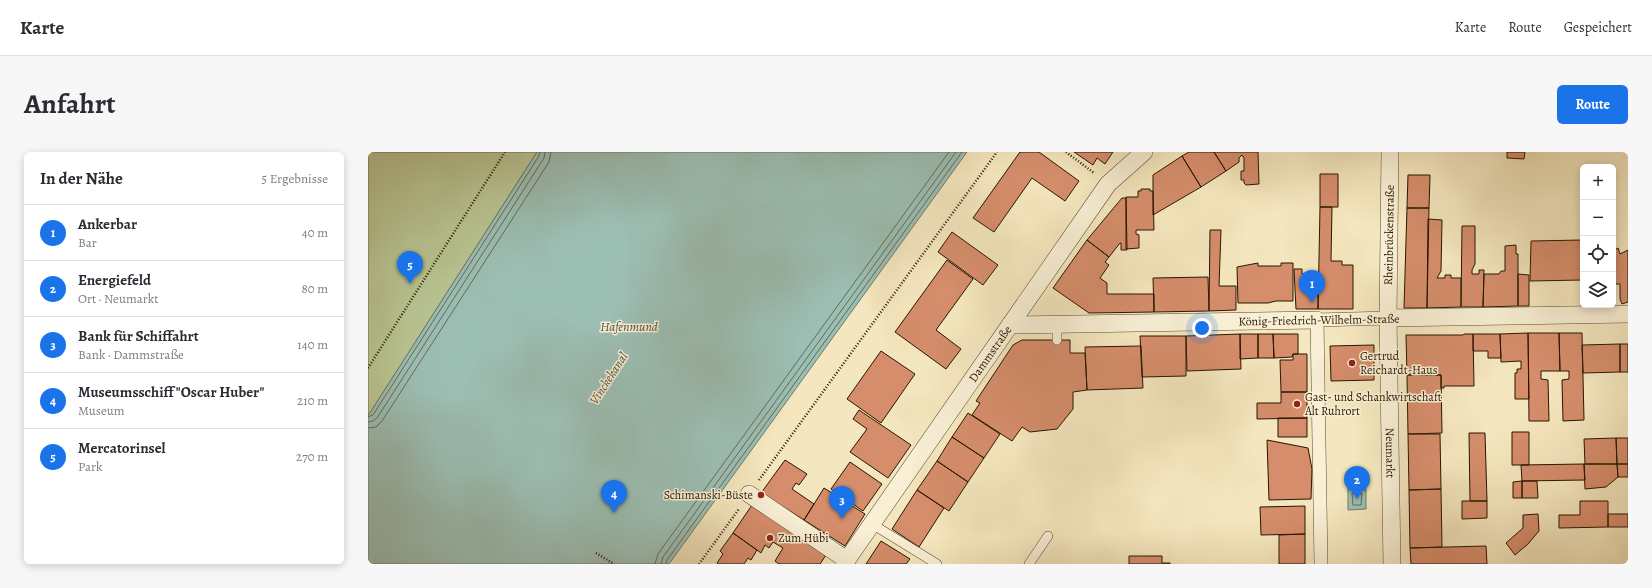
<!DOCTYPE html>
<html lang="de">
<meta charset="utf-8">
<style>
:root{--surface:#fff;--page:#f7f7f7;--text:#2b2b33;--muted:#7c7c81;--line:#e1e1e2;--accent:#1a73e8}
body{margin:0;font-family:Alegreya,serif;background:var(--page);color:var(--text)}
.controls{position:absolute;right:12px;top:12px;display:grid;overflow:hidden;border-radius:6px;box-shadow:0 2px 10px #0003}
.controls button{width:36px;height:36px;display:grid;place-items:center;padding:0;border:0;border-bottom:1px solid var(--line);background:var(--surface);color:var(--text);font:20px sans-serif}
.you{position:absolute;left:834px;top:176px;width:14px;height:14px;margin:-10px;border:3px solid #fff;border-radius:50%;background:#1a73e8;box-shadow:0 0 0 6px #1a73e833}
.badge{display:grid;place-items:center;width:26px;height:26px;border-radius:50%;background:var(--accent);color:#fff;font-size:13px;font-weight:700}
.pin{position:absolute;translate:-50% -33px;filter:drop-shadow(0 1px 2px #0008)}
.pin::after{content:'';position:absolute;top:21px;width:14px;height:12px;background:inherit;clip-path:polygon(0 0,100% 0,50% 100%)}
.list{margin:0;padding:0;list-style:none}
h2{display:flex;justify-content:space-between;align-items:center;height:52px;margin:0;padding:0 16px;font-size:17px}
h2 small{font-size:13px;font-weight:400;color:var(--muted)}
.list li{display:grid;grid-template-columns:26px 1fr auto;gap:12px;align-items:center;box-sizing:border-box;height:56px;padding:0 16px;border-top:1px solid var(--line)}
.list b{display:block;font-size:15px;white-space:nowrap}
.list p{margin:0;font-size:13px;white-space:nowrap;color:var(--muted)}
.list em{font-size:13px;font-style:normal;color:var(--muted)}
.icon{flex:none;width:22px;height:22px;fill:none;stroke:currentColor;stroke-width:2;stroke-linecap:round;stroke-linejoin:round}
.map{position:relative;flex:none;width:1260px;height:412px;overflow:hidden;border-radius:6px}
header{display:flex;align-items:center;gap:24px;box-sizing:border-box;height:56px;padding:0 20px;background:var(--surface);border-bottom:1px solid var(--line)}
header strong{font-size:19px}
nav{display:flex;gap:22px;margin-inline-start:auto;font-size:14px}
.intro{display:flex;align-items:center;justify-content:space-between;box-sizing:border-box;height:96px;padding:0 24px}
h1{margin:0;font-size:28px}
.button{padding:10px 18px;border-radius:6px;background:var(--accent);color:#fff;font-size:14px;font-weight:700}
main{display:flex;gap:24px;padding:0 24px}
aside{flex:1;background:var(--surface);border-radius:6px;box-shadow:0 2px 10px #0003}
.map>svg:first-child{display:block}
</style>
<header>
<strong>Karte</strong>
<nav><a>Karte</a><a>Route</a><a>Gespeichert</a></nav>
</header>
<div class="intro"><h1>Anfahrt</h1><a class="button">Route</a></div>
<main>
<aside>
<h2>In der Nähe<small>5 Ergebnisse</small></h2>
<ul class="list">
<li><span class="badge">1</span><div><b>Ankerbar</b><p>Bar</p></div><em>40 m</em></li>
<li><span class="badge">2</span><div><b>Energiefeld</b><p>Ort · Neumarkt</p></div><em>80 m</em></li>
<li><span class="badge">3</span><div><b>Bank für Schiffahrt</b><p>Bank · Dammstraße</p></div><em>140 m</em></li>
<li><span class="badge">4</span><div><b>Museumsschiff &quot;Oscar Huber&quot;</b><p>Museum</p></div><em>210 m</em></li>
<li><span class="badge">5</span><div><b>Mercatorinsel</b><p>Park</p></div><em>270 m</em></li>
</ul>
</aside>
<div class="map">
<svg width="1260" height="412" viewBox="0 0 1260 412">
<rect width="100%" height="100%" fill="#f4e6be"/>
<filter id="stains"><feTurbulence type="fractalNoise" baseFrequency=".005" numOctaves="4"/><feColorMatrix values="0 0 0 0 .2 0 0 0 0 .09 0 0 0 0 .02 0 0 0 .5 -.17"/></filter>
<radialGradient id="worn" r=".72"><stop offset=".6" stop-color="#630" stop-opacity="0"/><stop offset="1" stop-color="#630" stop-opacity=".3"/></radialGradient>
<path fill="#b9c694" stroke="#716e4a" d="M0,0H169L0,264Z"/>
<path fill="#9cbfb4" stroke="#6e7b6c" d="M169,0H599L301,412H0V264Z
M980,336L998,337V357L980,358Z"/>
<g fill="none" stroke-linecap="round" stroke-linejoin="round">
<path stroke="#626a5a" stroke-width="1" d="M0,265L5,263L171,4L172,0
M0,270L5,269L9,266L176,6L177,0
M0,276L8,275L14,269L181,10L183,0
M986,341L994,342L993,353H985L984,342Z
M287,412L290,402L581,0
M293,412L295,405L588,0
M298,412L299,408L594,0"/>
</g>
<path fill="#d58d6b" stroke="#291601" d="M652,0H671L711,29L697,49L664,26L626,80L605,66Z
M706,0H745L737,12L729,6L725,13Z
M821,0H846L858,19L833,35L814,4Z
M846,0H890L891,32L878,33L876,31V28H873V19H876V6L874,3L871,6V10L858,19Z
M1139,0H1157L1156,7L1139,6Z
M814,4L833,35L785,63V23Z
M952,22H970V55H952Z
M1040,23H1062L1061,56H1039Z
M773,37H782V39H785L786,78H768V82L771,83V96L758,97V45H770V39H773Z
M754,46H758L759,98H753V91H752L741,105L719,88Z
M952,55H964L963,109H974V113H985V157H950Z
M1039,56H1061L1059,156H1036Z
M1060,67L1074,68L1073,119L1069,126H1077V123H1083V126H1093V155L1059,156Z
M1094,74H1107V112L1104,118V122H1111V118H1116L1115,155H1093Z
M842,78H853L851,134H868V158L841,159Z
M584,80L630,113L615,133L570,100Z
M719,88L741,105L737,110L741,113L732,126L739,131V142H786V160L721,161L685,136Z
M1214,88L1215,128L1162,129L1163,89Z
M1148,93V102H1150V154L1115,155L1116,122H1131L1133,119H1137V94Z
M1250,96L1252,102L1260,98V150L1254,152L1252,147V132H1245V99Z
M579,108L605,127L568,178L593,197L578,217L527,180Z
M890,111V114H913V111H925V149H908L900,151H870L869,115Z
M926,117H934V122H950V157H928Z
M1150,122L1161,123V154H1150Z
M840,125L841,159L786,160L785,126Z
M1160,181H1191L1192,219H1173V227L1180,228L1181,269H1161Z
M1160,181L1161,247H1147V221H1149V217H1153V209L1133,210L1132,182Z
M1191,181H1214L1216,268L1195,269L1194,228L1201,227V219H1192Z
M872,182L873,217L819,219L818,184Z
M872,182H890V206L872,207Z
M890,182H905L906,206H890Z
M905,182H930V202H925L924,205L906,206Z
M1096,182H1105L1106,234H1076V236H1073V223H1039L1038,183H1095Z
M1105,182H1132L1133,206H1120V199H1105Z
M772,184H818V224L774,225Z
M654,188H702V201H717L719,238L705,240V257L689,277L662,280L654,275L644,289L604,263L612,251L608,249L645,193Z
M1252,192H1260V220H1252Z
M1252,192V220L1215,221L1214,193Z
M1006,193V228L963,229L962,194Z
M773,194L775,236L719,238L717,195Z
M513,199L547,222L513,271L479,247Z
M925,202H939V240H913L912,208H925Z
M1039,223H1073L1074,281L1040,282Z
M913,240H939V266L889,267V251H913Z
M491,258L543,293L520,326L482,300L499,277L485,267Z
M600,261L632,282L616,306L584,285Z
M910,266H939V285H910Z
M1144,280H1161V313H1144Z
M1101,281H1117L1119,349H1102Z
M1040,282H1072L1073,337L1041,338Z
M584,285L616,306L600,330L569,309Z
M1248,286L1249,312H1217L1216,287Z
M1248,286H1260V312H1249Z
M899,288L940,296L944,317L943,347L901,348Z
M417,308L439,322L431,333L428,331L424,337L446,352L436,368L393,341Z
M569,309L600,330L581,359L549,338Z
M482,310L514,332L495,359L463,337Z
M1216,312L1217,328L1154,329L1153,313Z
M1216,312H1249L1250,325L1238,335L1217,337Z
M1249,312H1260V325H1250Z
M1154,329V346H1145V330Z
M1154,329H1169L1170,346H1154Z
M456,336L497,362L477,394L436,368Z
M1073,337L1074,395L1042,396L1041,338Z
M549,338L576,356L551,395L524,377Z
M1094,349H1119V366L1094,367Z
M1212,349H1240V375L1191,376V363H1212Z
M384,353L458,403L452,412H411L407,409L415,396L405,390L401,396L397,393L393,401L365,381Z
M937,354V382L893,383L892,355Z
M1170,362L1171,379L1160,392L1147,403L1138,391L1155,376V363Z
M1240,362H1260V375H1240Z
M365,381L389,398L383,408L380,406L376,412H350L349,411L355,402L352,399Z
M937,382V412H911V383Z
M513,389L542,407L538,412H498Z
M1118,394L1119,412H1043L1042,396Z
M761,404H794V411H802V412H761Z"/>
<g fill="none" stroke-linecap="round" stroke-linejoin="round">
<defs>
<path id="service" d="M689,172V188
M504,372L569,412
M661,412L680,384"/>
<path id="pedestrian" d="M953,412L949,168L1020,166"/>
<g id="minor">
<path id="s1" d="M1022,0L1020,166L1024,412"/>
<path d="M1020,166L1260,162"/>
<path d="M642,173L949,168"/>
<path d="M381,342L479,408"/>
<path id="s2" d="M476,412L740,32L776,0"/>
</g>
</defs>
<use href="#service" stroke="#5c4a30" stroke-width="10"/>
<use href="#pedestrian" stroke="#5c4a30" stroke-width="14"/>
<use href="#minor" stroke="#5c4a30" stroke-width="18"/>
<path stroke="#291601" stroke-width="2.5" stroke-dasharray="1 2" stroke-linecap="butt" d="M698,0L726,21
M0,216L137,0
M391,328L629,0
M228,401L246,412
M331,412L371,357"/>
<use href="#service" stroke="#f8efd5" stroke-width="9"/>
<use href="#pedestrian" stroke="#f8efd5" stroke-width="13"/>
<use href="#minor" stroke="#f8efd5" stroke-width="17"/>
</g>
<g fill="#8f2418" stroke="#f8efd5" stroke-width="1.5">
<circle cx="984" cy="211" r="4"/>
<circle cx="929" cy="252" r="4"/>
<circle cx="393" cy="343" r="4"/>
<circle cx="402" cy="386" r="4"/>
</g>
<g text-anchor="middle" stroke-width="3" stroke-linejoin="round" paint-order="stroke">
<g font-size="12" fill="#291601" stroke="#f8efd5">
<text transform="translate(1021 83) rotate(-89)" y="4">Rheinbrückenstraße</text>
<text transform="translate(951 168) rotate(-1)" y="4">König-Friedrich-Wilhelm-Straße</text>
<text dy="4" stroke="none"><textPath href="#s2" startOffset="256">Dammstraße</textPath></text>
<text dy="4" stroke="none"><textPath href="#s1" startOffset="301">Neumarkt</textPath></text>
</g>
<g font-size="12" fill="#291601" stroke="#f8efd5" text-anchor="start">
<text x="992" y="208">Gertrud<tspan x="992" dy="14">Reichardt-Haus</tspan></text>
<text x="937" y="249">Gast- und Schankwirtschaft<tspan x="937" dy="14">Alt Ruhrort</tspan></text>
<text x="385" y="347" text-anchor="end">Schimanski-Büste</text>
<text x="410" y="390">Zum Hübi</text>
</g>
<g font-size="13" font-style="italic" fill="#515140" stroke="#f8efd5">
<text x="261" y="179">Hafenmund</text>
<text transform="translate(240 226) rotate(-57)" y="5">Vinckekanal</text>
</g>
</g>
<rect width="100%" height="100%" filter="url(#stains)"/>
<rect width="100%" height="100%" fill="url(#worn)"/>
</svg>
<div class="controls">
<button>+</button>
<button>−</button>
<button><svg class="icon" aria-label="locate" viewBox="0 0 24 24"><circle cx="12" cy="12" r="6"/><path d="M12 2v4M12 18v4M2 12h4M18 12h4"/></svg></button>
<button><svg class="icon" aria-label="layers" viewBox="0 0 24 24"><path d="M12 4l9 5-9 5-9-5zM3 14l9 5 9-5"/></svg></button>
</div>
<div class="you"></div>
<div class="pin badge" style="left:944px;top:151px">1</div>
<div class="pin badge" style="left:989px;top:347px">2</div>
<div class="pin badge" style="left:474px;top:367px">3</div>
<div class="pin badge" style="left:246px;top:361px">4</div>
<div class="pin badge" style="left:42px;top:132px">5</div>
</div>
</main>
